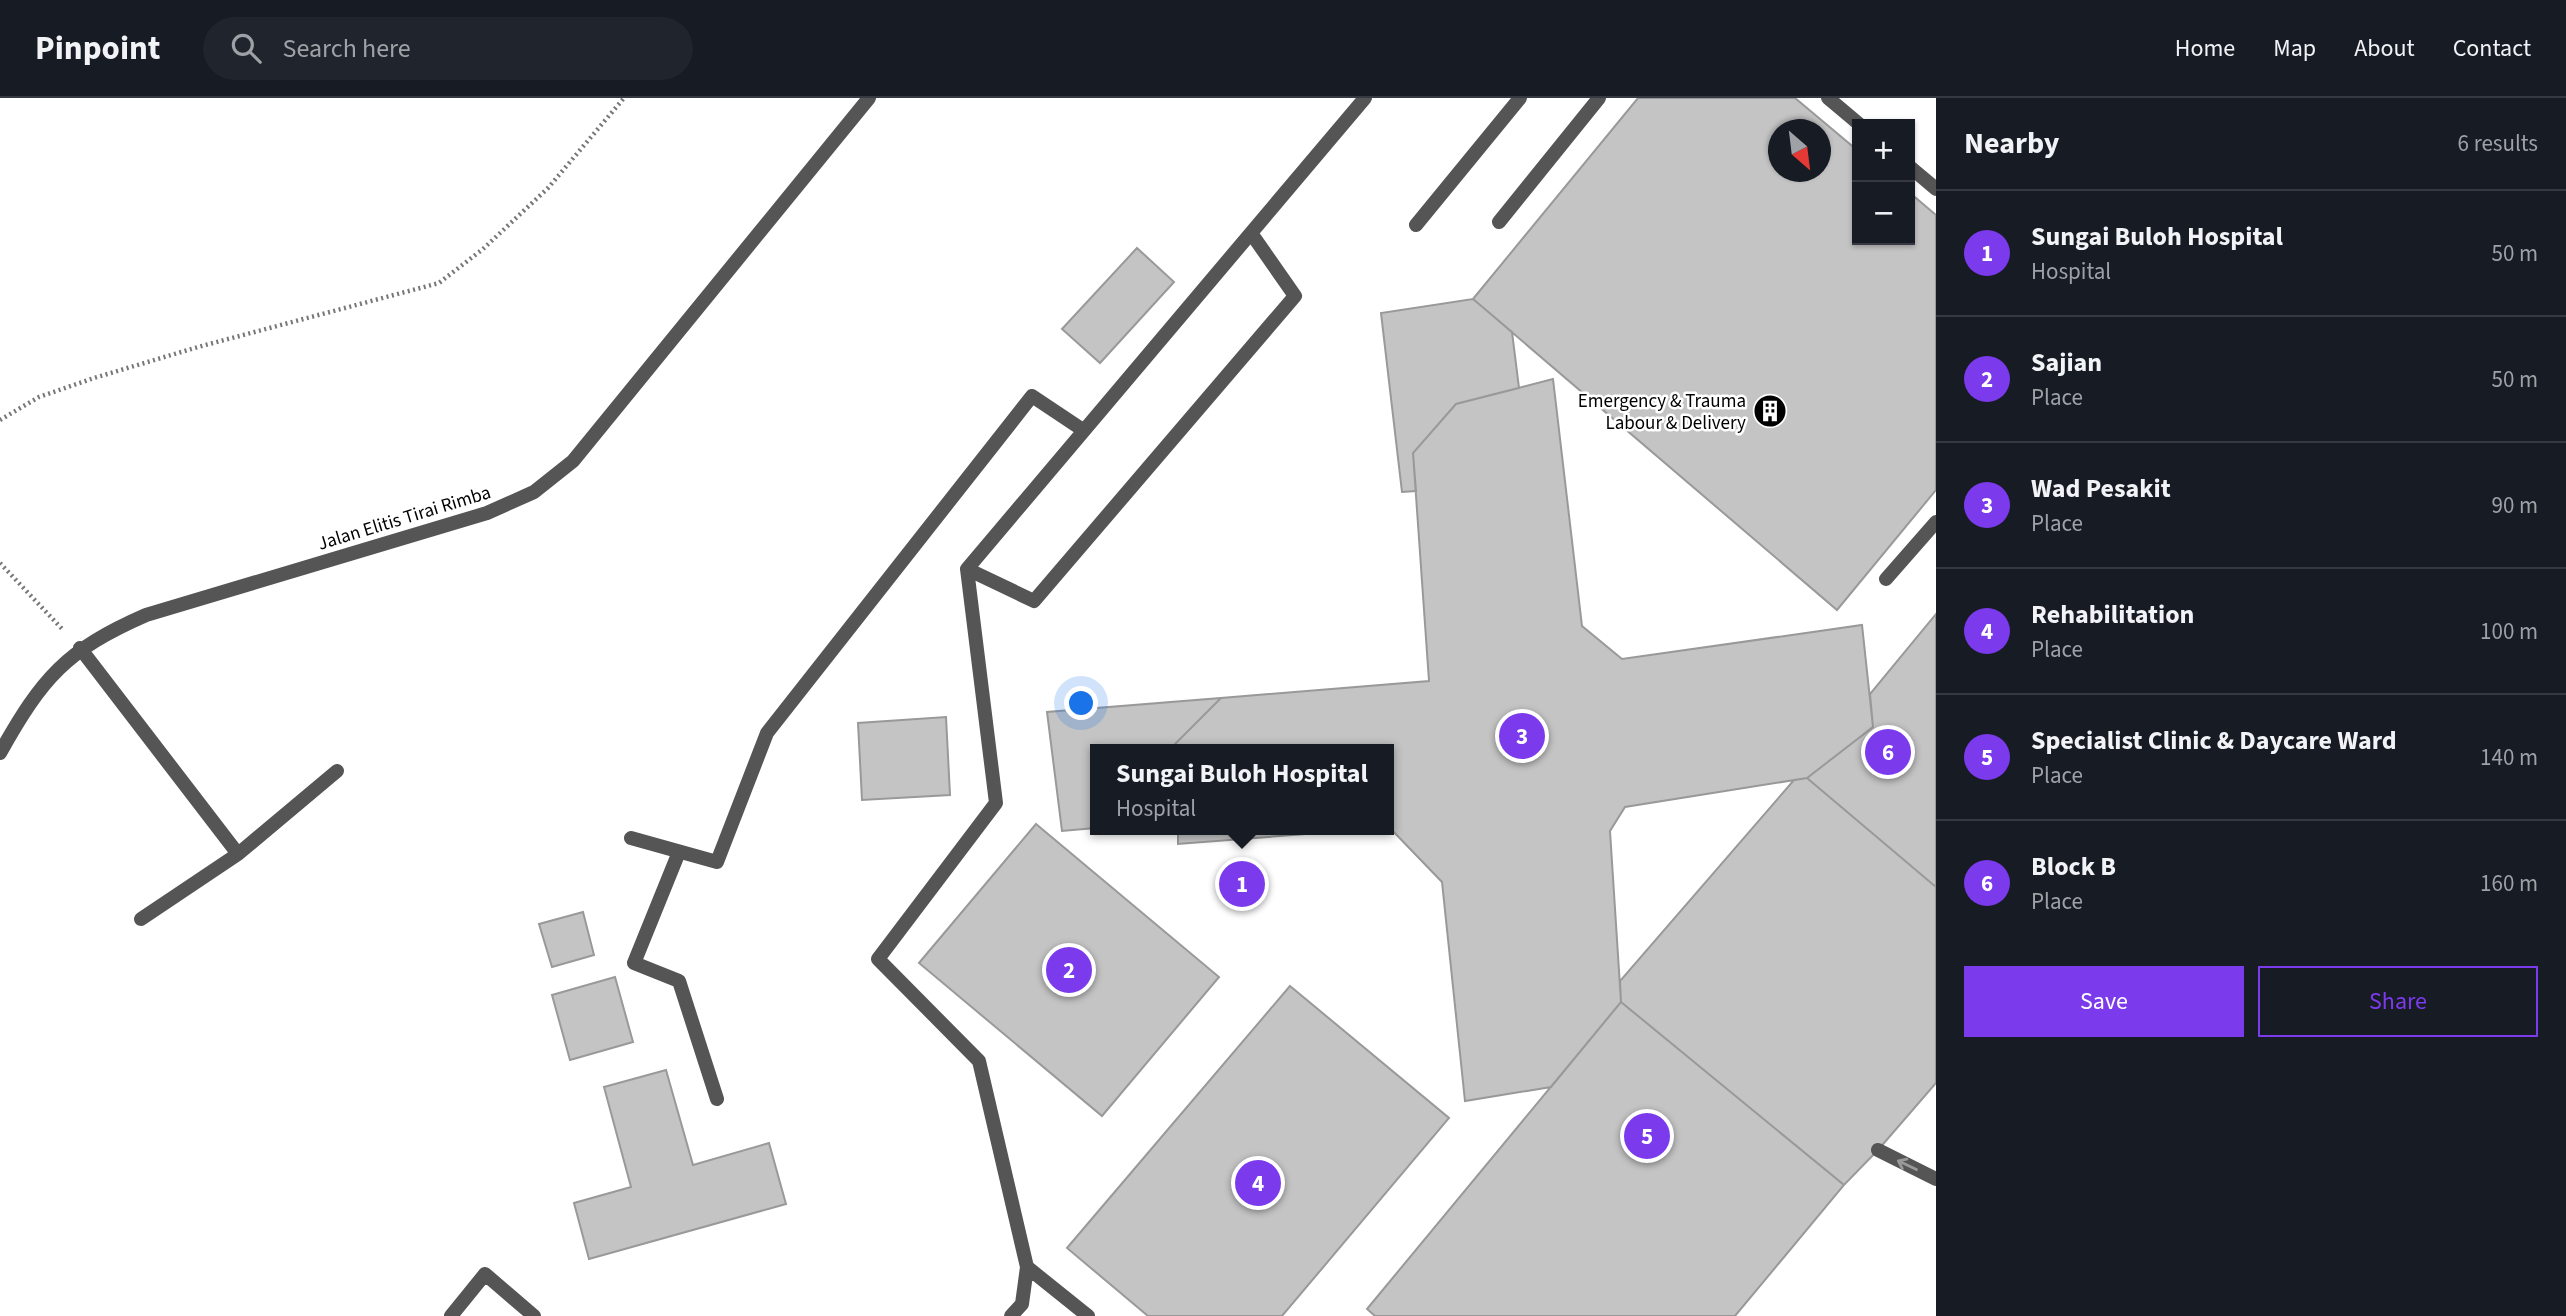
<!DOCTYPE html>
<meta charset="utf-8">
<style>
:root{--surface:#171b24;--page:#20242c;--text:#f1f3f6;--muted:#9ea1a6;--line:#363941;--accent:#7c3aed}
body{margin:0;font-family:"Source Sans 3",sans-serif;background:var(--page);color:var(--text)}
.controls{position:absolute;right:21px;top:21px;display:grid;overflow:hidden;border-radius:0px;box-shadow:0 2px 5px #0004}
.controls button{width:63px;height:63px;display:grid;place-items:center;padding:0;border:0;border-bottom:2px solid var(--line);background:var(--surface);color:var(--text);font:35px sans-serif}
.compass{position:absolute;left:1768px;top:21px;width:63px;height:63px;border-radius:50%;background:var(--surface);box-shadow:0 2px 5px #0004;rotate:152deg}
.you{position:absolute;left:1082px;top:606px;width:24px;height:24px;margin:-18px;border:5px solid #fff;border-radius:50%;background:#1a73e8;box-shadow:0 0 0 10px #1a73e833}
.badge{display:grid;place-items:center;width:46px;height:46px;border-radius:50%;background:var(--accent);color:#fff;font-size:23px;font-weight:700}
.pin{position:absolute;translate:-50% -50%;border:4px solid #fff;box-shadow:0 2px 7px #0006}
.popup{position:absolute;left:1090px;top:646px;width:304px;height:91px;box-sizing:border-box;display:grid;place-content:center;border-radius:0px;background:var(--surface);filter:drop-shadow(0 2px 5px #0005);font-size:23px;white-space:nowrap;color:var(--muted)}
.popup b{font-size:26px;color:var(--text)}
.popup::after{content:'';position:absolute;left:50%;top:100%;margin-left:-14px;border:14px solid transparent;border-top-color:var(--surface)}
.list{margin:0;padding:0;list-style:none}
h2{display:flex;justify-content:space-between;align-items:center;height:91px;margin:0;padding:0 28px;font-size:30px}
h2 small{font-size:23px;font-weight:400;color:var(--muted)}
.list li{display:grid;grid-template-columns:46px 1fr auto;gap:21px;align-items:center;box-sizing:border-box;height:126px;padding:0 28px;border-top:2px solid var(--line)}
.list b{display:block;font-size:26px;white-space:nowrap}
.list p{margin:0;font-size:23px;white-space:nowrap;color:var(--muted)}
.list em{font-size:23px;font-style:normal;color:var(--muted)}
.actions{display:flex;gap:14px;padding:21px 28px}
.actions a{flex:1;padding:16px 0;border:2px solid var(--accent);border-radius:0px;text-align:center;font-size:24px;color:var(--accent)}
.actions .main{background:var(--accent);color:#fff}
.icon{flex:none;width:38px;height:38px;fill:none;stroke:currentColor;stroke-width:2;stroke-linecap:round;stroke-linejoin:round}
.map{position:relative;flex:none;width:1936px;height:1218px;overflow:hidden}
header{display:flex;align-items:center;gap:42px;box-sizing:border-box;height:98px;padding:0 35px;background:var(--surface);border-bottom:2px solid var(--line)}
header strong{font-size:33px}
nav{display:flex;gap:38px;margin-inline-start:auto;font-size:24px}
.search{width:490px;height:63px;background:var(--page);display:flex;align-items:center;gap:18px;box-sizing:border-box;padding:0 24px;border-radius:38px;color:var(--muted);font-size:26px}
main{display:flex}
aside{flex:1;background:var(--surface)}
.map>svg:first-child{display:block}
</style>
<header>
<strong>Pinpoint</strong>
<div class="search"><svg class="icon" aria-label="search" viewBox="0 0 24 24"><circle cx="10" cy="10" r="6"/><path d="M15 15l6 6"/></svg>Search here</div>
<nav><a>Home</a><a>Map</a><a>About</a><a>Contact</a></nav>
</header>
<main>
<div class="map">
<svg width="1936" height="1218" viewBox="0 0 1936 1218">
<rect width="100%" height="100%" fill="#fff"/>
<path fill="#c4c4c4" stroke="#999" stroke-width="2" fill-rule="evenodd" d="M1638,0H1795L1857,52V142H1910V95L1936,117V392L1837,512L1473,201ZM1778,32H1820V74H1778Z
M1137,150L1174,184L1100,265L1062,231Z
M1473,201L1512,234L1519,290L1456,306L1413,355L1416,393L1402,394L1381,215Z
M1553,281L1582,528L1622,561L1862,527L1873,629L1807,680L1625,709L1610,733L1621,904L1551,989L1465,1003L1442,784L1389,729V651H1175L1174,647L1221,600L1429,583L1413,355L1456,306Z
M1936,516V789L1807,680L1873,629L1870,596Z
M1221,600L1174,647L1175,651H1095V730L1062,733L1047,614Z
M946,619L950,697L862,702L858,625Z
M1807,680L1936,789V985L1878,1052L1844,1087L1621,904L1620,883L1794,682Z
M1036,726L1219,879L1102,1018L919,865Z
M1178,732H1357L1178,746Z
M583,814L594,857L552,869L539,826Z
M615,879L633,944L570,962L552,897Z
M1290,888L1449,1020L1282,1218H1148L1067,1150Z
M1621,904L1844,1087L1735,1218H1375L1367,1211Z
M666,972L693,1067L769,1045L786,1106L589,1161L574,1105L631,1089L604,989Z"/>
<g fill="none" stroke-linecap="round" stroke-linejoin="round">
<path stroke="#777" stroke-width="4.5" stroke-dasharray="2 3.5" stroke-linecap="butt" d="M0,322L39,299L94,280L198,249L439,185L483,151L548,90L624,0
M0,465L64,533"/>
<path stroke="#555" stroke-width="14" d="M1828,0L1859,26
M1910,69L1936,91
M1499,124L1599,0
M1416,127L1520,0
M967,471L1034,503L1295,198L1251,135
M1886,481L1936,424
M631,740L717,764L767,635L1032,298L1083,332
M679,754L634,865L679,883L717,1001
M1878,1052L1936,1081
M1027,1169L1088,1218
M451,1218L485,1176L534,1218
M1011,1218L1022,1206L1027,1169L979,963L878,861L996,705L967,471L1365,0"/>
<path stroke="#555" stroke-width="14" d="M80,550L238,756
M0,655C42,580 66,552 146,517L487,415L534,394L573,363L869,0
M141,821L238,756L337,673"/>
</g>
<defs><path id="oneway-shaft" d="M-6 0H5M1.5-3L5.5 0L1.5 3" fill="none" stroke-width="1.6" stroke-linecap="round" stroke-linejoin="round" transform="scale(1.75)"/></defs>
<use stroke="#999" href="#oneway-shaft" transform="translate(1907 1067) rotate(-154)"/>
<defs>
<symbol id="building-disc" viewBox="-11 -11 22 22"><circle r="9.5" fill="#000" stroke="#fff"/><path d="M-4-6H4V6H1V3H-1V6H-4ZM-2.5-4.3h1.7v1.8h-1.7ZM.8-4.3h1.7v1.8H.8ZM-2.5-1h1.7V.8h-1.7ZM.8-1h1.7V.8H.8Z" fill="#fff"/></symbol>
</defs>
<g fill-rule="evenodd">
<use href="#building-disc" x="1751" y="294" width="38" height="38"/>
</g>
<g text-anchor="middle" stroke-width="5" stroke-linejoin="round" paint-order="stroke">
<g font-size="19" fill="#000" stroke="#fff" text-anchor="end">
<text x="1746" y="309">Emergency &amp; Trauma<tspan x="1746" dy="22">Labour &amp; Delivery</tspan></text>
</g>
<g font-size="19" fill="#000" stroke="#fff">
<text transform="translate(404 419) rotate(-17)" y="7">Jalan Elitis Tirai Rimba</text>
</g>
</g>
</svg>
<div class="controls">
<button>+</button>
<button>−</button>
</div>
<svg class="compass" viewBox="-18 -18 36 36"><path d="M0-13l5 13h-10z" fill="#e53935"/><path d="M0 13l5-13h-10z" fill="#9ea1a6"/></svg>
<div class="you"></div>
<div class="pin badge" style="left:1242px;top:786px">1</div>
<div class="popup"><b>Sungai Buloh Hospital</b>Hospital</div>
<div class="pin badge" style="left:1069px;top:872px">2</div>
<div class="pin badge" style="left:1522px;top:638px">3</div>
<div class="pin badge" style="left:1258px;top:1085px">4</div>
<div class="pin badge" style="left:1647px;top:1038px">5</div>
<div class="pin badge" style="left:1888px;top:654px">6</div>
</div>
<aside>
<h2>Nearby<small>6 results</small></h2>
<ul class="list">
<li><span class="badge">1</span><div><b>Sungai Buloh Hospital</b><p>Hospital</p></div><em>50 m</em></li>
<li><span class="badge">2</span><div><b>Sajian</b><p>Place</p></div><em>50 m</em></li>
<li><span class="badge">3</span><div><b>Wad Pesakit</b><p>Place</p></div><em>90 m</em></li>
<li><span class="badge">4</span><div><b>Rehabilitation</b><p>Place</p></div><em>100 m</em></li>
<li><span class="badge">5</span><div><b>Specialist Clinic &amp; Daycare Ward</b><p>Place</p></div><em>140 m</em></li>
<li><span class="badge">6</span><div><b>Block B</b><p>Place</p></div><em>160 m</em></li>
</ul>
<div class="actions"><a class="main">Save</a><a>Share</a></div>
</aside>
</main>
